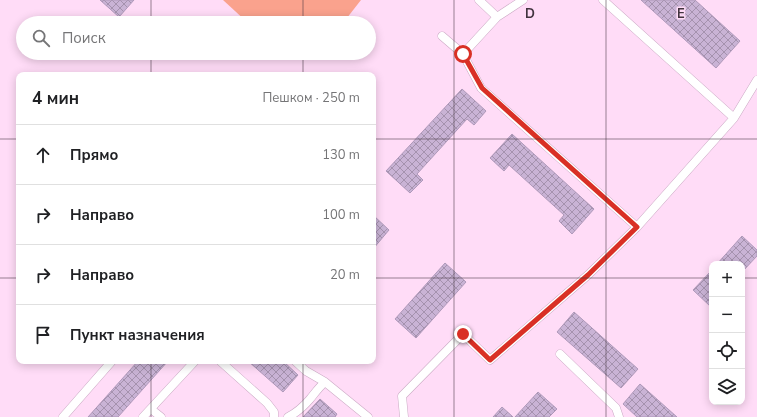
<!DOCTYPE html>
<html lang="ru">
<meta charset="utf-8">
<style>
:root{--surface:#fff;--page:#f6f6f6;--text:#202124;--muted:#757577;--line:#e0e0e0}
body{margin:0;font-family:"Nunito Sans",sans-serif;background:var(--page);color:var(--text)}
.controls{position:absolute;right:12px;bottom:12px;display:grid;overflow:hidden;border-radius:8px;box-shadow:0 2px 10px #0003}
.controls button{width:36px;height:36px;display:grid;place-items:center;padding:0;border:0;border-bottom:1px solid var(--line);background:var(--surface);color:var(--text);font:20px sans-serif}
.stop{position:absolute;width:12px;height:12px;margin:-9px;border:3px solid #d93025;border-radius:50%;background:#fff}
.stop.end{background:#d93025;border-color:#fff;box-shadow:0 1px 4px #0008}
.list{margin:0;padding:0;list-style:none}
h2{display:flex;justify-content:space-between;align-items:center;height:52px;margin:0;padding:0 16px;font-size:17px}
h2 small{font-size:13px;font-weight:400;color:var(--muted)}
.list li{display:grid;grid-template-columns:26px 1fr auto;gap:12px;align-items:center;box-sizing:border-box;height:60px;padding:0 16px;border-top:1px solid var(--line)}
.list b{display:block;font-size:15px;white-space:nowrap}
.list em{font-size:13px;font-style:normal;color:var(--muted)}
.icon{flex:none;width:22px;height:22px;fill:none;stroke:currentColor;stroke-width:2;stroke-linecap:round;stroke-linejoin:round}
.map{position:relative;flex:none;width:757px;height:417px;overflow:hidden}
.search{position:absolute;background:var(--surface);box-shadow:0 2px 10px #0003;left:16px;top:16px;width:360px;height:44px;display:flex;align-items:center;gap:10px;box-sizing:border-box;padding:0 14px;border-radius:22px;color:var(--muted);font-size:15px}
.panel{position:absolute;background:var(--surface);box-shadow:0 2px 10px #0003;left:16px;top:72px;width:360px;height:292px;border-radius:8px}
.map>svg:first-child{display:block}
</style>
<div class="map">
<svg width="757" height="417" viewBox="0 0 757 417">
<defs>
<pattern id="building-cross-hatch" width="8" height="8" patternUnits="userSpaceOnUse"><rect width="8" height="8" fill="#c9b3d5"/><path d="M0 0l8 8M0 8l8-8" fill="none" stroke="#a592ae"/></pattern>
</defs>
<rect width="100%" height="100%" fill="#ffdcf7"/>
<path fill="#faa28d" d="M223,0H361L343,23H248Z"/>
<path fill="url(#building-cross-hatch)" stroke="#af99ba" d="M100,0H134L119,17Z
M641,0H695L740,41L716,68Z
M462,89L486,111L474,125L467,119L417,174L423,180L410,193L386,171Z
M512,134L594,209L572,234L559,221L564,215L509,165L504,171L490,158Z
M373,215L389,230L373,249Z
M742,236L757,250V256L742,272V264H717Z
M445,263L466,282L416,338L395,319Z
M712,270V306L711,307L693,290Z
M574,312L638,369L621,388L557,332Z
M138,361H168L118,417H88Z
M248,361H283L298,375L283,392Z
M640,384L677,417H637L623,404Z
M538,392L557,409L549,417H515Z
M320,399L337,414L335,417H303Z
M502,407L513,417H493Z"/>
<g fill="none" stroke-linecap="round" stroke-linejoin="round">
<defs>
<path id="service" d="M479,0L497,17L523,0
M603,0L734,118
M497,17L463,54L481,88L637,227
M442,36L463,54
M560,354L616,408L619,417
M220,361L267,403L274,412V417
M325,382L368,417
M151,409L161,417
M63,417L112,361
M143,417L195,361
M288,417C296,413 304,406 310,399C315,393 319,387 325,382L306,371L295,361
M404,417L402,396L463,334L490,360L588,275L637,227L734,118L757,80"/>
</defs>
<use href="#service" stroke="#cba9c4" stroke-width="9"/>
<use href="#service" stroke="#fff" stroke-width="8"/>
</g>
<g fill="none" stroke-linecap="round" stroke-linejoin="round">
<path stroke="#d93025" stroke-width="5" d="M463,54L482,88L637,227L588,275L490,360L463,334"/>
</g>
<path fill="none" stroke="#42343f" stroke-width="1" stroke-opacity="0.55" d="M151,0V23M303,0V23M454,0V417M606,0V417M151,53V75M303,53V75M0,139H19M373,139H757M0,278H19M373,278H712M742,278H757M151,361V417M303,361V417"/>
<g font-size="13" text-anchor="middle" font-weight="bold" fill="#42343f" stroke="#ffdcf7" stroke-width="3" stroke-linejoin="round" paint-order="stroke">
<text x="530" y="18">D</text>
<text x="681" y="18">E</text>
</g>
</svg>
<div class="controls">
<button>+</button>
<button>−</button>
<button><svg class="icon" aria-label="locate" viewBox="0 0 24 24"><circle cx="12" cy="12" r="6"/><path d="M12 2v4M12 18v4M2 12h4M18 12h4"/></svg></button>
<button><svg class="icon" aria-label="layers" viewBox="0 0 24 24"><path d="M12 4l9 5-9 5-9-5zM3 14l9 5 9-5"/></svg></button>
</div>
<div class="stop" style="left:463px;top:54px"></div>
<div class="stop end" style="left:463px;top:334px"></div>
<div class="search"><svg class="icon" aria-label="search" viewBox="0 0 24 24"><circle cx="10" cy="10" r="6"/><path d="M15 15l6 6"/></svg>Поиск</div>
<section class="panel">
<h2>4 мин<small>Пешком · 250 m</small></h2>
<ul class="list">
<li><svg class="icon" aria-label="ahead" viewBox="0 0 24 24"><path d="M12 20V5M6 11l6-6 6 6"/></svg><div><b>Прямо</b></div><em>130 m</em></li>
<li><svg class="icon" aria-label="right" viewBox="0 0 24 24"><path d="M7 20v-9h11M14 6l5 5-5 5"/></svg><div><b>Направо</b></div><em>100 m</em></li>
<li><svg class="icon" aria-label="right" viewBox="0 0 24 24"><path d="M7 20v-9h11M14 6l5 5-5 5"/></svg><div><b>Направо</b></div><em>20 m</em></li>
<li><svg class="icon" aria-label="arrive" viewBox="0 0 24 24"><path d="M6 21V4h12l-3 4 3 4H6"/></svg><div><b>Пункт назначения</b></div></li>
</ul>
</section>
</div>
